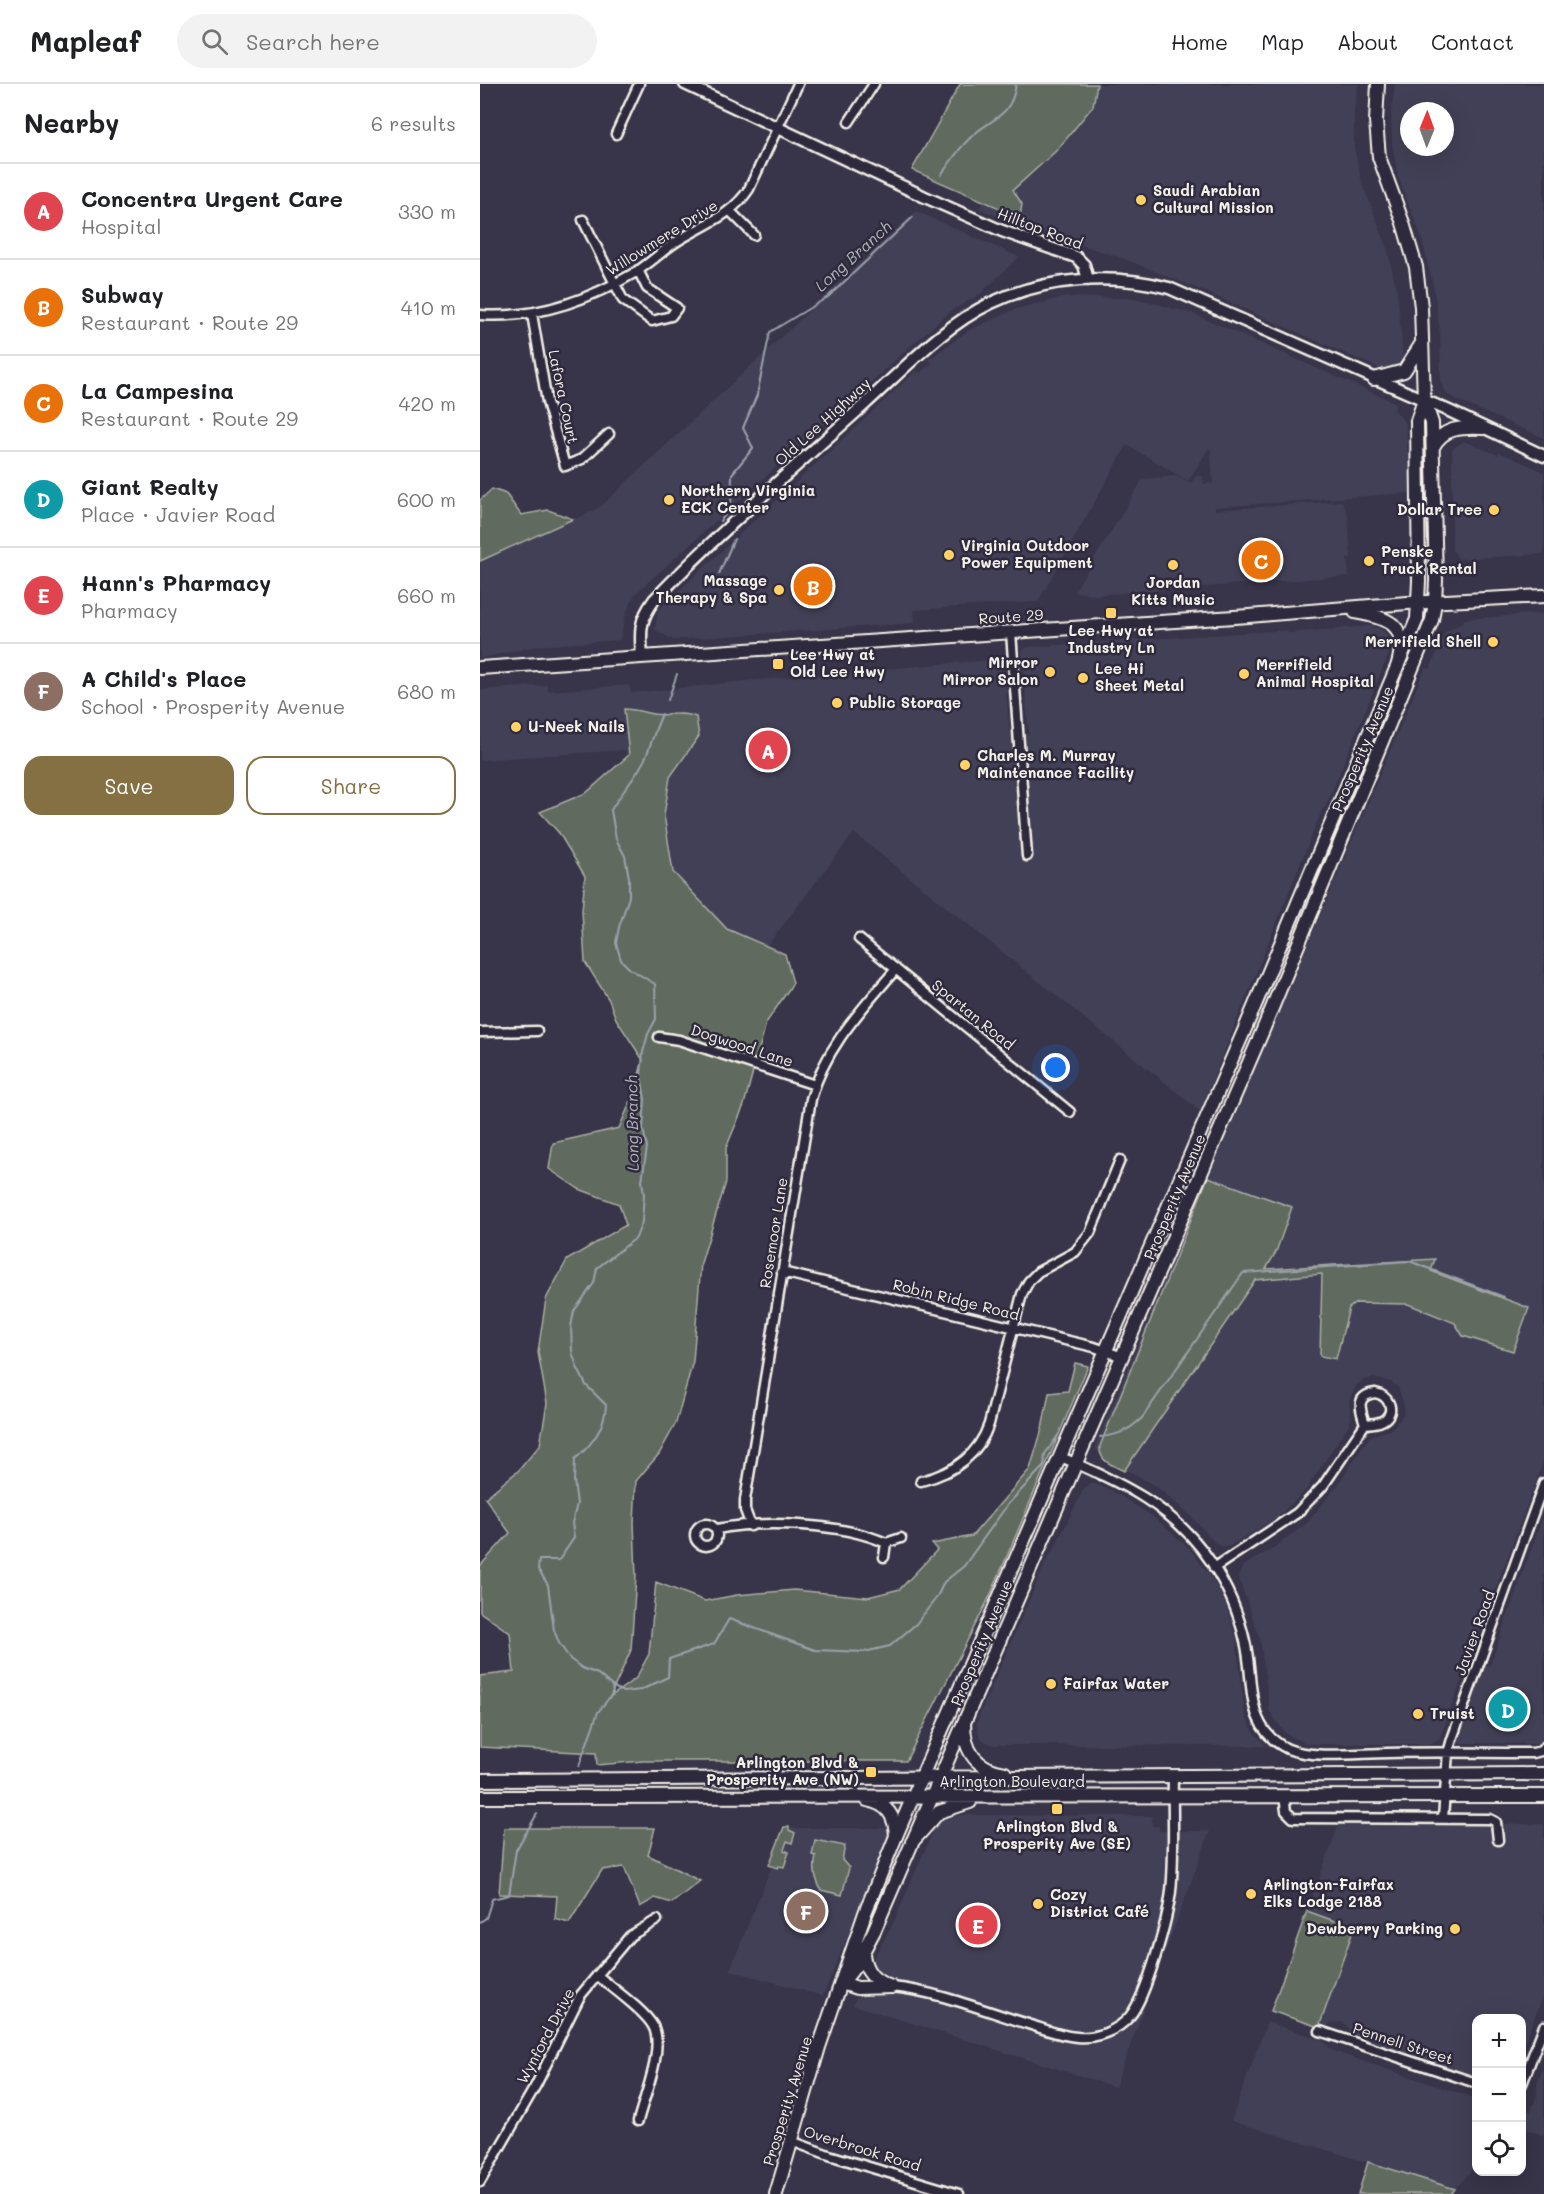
<!DOCTYPE html>
<meta charset="utf-8">
<style>
:root{--surface:#fff;--page:#f2f2f2;--text:#202124;--muted:#757577;--line:#e0e0e0;--accent:#847042}
body{margin:0;font-family:Mali,sans-serif;background:var(--page);color:var(--text)}
.controls{position:absolute;right:18px;bottom:18px;display:grid;overflow:hidden;border-radius:12px;box-shadow:0 6px 24px #0002}
.controls button{width:54px;height:54px;display:grid;place-items:center;padding:0;border:0;border-bottom:2px solid var(--line);background:var(--surface);color:var(--text);font:30px sans-serif}
.compass{position:absolute;left:920px;top:18px;width:54px;height:54px;border-radius:50%;background:var(--surface);box-shadow:0 6px 24px #0002;rotate:1deg}
.you{position:absolute;left:576px;top:984px;width:21px;height:21px;margin:-15px;border:4px solid #fff;border-radius:50%;background:#1a73e8;box-shadow:0 0 0 9px #1a73e833}
.badge{display:grid;place-items:center;width:39px;height:39px;border-radius:50%;background:var(--accent);color:#fff;font-size:20px;font-weight:700}
.pin{position:absolute;translate:-50% -50%;border:3px solid #fff;box-shadow:0 2px 6px #0006}
.list{margin:0;padding:0;list-style:none}
h2{display:flex;justify-content:space-between;align-items:center;height:78px;margin:0;padding:0 24px;font-size:26px}
h2 small{font-size:20px;font-weight:400;color:var(--muted)}
.list li{display:grid;grid-template-columns:39px 1fr auto;gap:18px;align-items:center;box-sizing:border-box;height:96px;padding:0 24px;border-top:2px solid var(--line)}
.list b{display:block;font-size:22px;white-space:nowrap}
.list p{margin:0;font-size:20px;white-space:nowrap;color:var(--muted)}
.list em{font-size:20px;font-style:normal;color:var(--muted)}
.actions{display:flex;gap:12px;padding:18px 24px}
.actions a{flex:1;padding:14px 0;border:2px solid var(--accent);border-radius:18px;text-align:center;font-size:21px;color:var(--accent)}
.actions .main{background:var(--accent);color:#fff}
.icon{flex:none;width:33px;height:33px;fill:none;stroke:currentColor;stroke-width:2;stroke-linecap:round;stroke-linejoin:round}
.map{position:relative;flex:none;width:1064px;height:2110px;overflow:hidden}
header{display:flex;align-items:center;gap:36px;box-sizing:border-box;height:84px;padding:0 30px;background:var(--surface);border-bottom:2px solid var(--line)}
header strong{font-size:28px}
nav{display:flex;gap:33px;margin-inline-start:auto;font-size:21px}
.search{width:420px;height:54px;background:var(--page);display:flex;align-items:center;gap:15px;box-sizing:border-box;padding:0 21px;border-radius:33px;color:var(--muted);font-size:22px}
main{display:flex}
aside{flex:1;background:var(--surface)}
.map>svg:first-child{display:block}
</style>
<header>
<strong>Mapleaf</strong>
<div class="search"><svg class="icon" aria-label="search" viewBox="0 0 24 24"><circle cx="10" cy="10" r="6"/><path d="M15 15l6 6"/></svg>Search here</div>
<nav><a>Home</a><a>Map</a><a>About</a><a>Contact</a></nav>
</header>
<main>
<aside>
<h2>Nearby<small>6 results</small></h2>
<ul class="list">
<li><span class="badge" style="background:#e0444e">A</span><div><b>Concentra Urgent Care</b><p>Hospital</p></div><em>330 m</em></li>
<li><span class="badge" style="background:#e8710a">B</span><div><b>Subway</b><p>Restaurant · Route 29</p></div><em>410 m</em></li>
<li><span class="badge" style="background:#e8710a">C</span><div><b>La Campesina</b><p>Restaurant · Route 29</p></div><em>420 m</em></li>
<li><span class="badge" style="background:#0f9aa8">D</span><div><b>Giant Realty</b><p>Place · Javier Road</p></div><em>600 m</em></li>
<li><span class="badge" style="background:#e0444e">E</span><div><b>Hann's Pharmacy</b><p>Pharmacy</p></div><em>660 m</em></li>
<li><span class="badge" style="background:#8d6e63">F</span><div><b>A Child's Place</b><p>School · Prosperity Avenue</p></div><em>680 m</em></li>
</ul>
<div class="actions"><a class="main">Save</a><a>Share</a></div>
</aside>
<div class="map">
<svg width="1064" height="2110" viewBox="0 0 1064 2110">
<rect width="100%" height="100%" fill="#383449"/>
<filter id="ink" filterUnits="userSpaceOnUse"><feTurbulence type="fractalNoise" baseFrequency=".0167" numOctaves="2"/><feDisplacementMap in="SourceGraphic" scale="12" xChannelSelector="R" yChannelSelector="G"/><feConvolveMatrix kernelMatrix="1 2 1 2 8 2 1 2 1" color-interpolation-filters="sRGB"/></filter>
<g filter="url(#ink)">
<path fill="#423f57" fill-rule="evenodd" d="M608,0H878L874,28V62L882,99L906,160L917,206L923,272L916,284L901,285L721,206L642,174L532,139L498,124L573,60Z
M915,0H1064V354L976,316L967,310L961,299L960,249L954,206L942,155L918,92L912,61L911,30ZM929,27H965V63H929Z
M436,127L539,173L500,210L471,227L442,252L155,510L146,530L140,556L58,562L0,574V472L107,430L121,422Z
M585,213L655,214L714,230L916,319L914,325L926,340L930,409L735,423V426L862,417L868,431L871,474H867L869,492L616,511L594,508L663,395L696,392L711,399L716,392H723L724,400L733,399L730,363L708,397L647,361L558,518L434,526L435,539L193,556L175,546L178,526L436,287L440,289L452,279L448,276L489,246L536,225Z
M984,357L1018,371L1019,368L1064,388V470L979,475L972,466V365Z
M1064,529V1376L960,1654L950,1660H827L805,1649L790,1628L780,1555L758,1492L763,1482L792,1465L828,1438L857,1402L889,1353L911,1345L918,1338L923,1330L924,1321L918,1304L911,1298L893,1294L884,1296L877,1301L869,1317L871,1334L869,1340L826,1406L795,1435L749,1462L742,1463L735,1459L710,1431L678,1404L658,1392L623,1375L616,1366V1360L945,584L950,585L965,548L984,538L983,535Z
M890,542L896,543L906,549L911,560L910,567L845,724H843L720,1027L374,749L280,871L138,753L146,666L0,676V606L67,601L68,607L149,601L151,609L275,596L508,576L519,580L524,588L530,650H549L542,567L548,563L808,546L807,549Z
M613,1399L631,1406L672,1432L710,1465L731,1493L745,1518L756,1554L765,1630L774,1649L787,1662L513,1661L504,1657L499,1651L497,1642L498,1634L566,1477L575,1463L603,1406L608,1401Z
M1064,1429V1660L978,1659L1004,1582L1010,1581Z
M475,1731L672,1732V1742H679V1747H730L635,2003L373,1921L392,1877L412,1842L453,1747L462,1736Z
M859,1740H1064V1910L1042,1965V1934H996V1994L872,1953L868,1943L862,1938L851,1939L844,1944L839,1943L874,1844L827,1827Z
M307,1744H405L410,1748L343,1912L250,1886Z
M787,1938L842,1956L853,1967L996,2015V2081L975,2105L751,2037Z
M1064,1982V2052L1042,2043V2027H1051L1057,2011V2000Z"/>
<path fill="#616b5f" stroke="#aaaea4" stroke-width="1.5" d="M480,0H617L613,22L578,65L533,106L542,120L540,133L432,86Z
M12,405L26,410L41,431L68,426L93,435L0,477V416Z
M144,625C153,625 159,627 168,629C185,634 197,626 216,633L219,652L190,693L184,731L193,788L247,845L305,870L313,899L286,939L264,1021L246,1064V1098L221,1179L213,1277L196,1339L179,1370L156,1397L154,1439L156,1492L151,1566L130,1613L156,1594L169,1570L176,1498L225,1517L257,1511L314,1506L388,1513L420,1505L457,1466L452,1460L492,1452L550,1385L562,1345L569,1309L588,1307L595,1279L608,1282L510,1512L426,1677H163L117,1681L116,1669L0,1663V1592L34,1588L30,1549L0,1528V1482L30,1449L5,1414L39,1386L60,1361L67,1319L58,1268L66,1215L87,1176L146,1141L139,1120L99,1105L69,1085L73,1059L139,1044L153,1012L163,976L136,935L129,916L105,878L102,827L105,792L79,749L60,728L106,709L149,671Z
M728,1093L812,1123L796,1168L786,1185L955,1175L951,1187L1049,1224L1033,1267L983,1252L975,1239L928,1220L876,1219L869,1224L856,1275L840,1272L842,1190L775,1196L644,1387C631,1380 619,1378 620,1362Z
M304,1743H309V1746L315,1749L312,1759L307,1757L304,1766L309,1768L304,1783L299,1782L298,1784L289,1781Z
M24,1744H175L168,1771L220,1797L192,1819L175,1814L160,1823L144,1783L122,1786L89,1839L75,1835L77,1812L19,1810Z
M335,1756L365,1762L362,1776L369,1784L362,1811L341,1806C335,1794 333,1785 336,1772L332,1771Z
M827,1827L874,1844L839,1943L791,1927Z
M888,2078L975,2105L971,2110H878Z"/>
<g fill="none" stroke-linecap="round" stroke-linejoin="round">
<path stroke="#9ba1ac" stroke-width="2" d="M461,91C470,79 479,64 490,54C511,33 531,35 536,0
M240,437L251,424L252,390L273,364L263,344L277,311L290,248L348,213L433,133
M239,490L254,455
M188,616L197,590
M182,630C176,643 172,657 167,670C159,691 142,707 131,726L136,755L145,772L149,794V813L139,843L136,859L141,876L150,885L175,900L176,935L168,950L163,968L161,992L165,1015L163,1045L167,1063L162,1097L164,1110L162,1138L156,1154L117,1184L114,1199L94,1227L91,1243L92,1268L97,1283L106,1301L126,1321C125,1343 112,1361 95,1375L94,1397L97,1420L92,1439L94,1454L79,1476H59L58,1485L68,1501L74,1546L79,1559L90,1575L102,1584L118,1590L132,1602L143,1608L161,1606L188,1593L189,1575L234,1560L249,1535L335,1566L384,1568L410,1562L436,1540L457,1513L464,1498L484,1482L528,1420L564,1382L565,1370L579,1350
M620,1353C639,1351 648,1347 662,1334L763,1189L929,1177L1024,1213
M99,1682L118,1628L133,1609L132,1602
M0,1838L6,1834L12,1815L29,1811L36,1766L57,1730"/>
<defs>
<path id="minor" d="M369,38L394,0
M136,50L159,0
M250,127L274,151
M103,136L143,216L172,237L191,232L197,224L167,204L158,186
M52,230L67,318L85,382L102,375L129,350
M0,231C55,235 109,216 156,188C170,179 182,167 196,158C222,141 251,133 269,105L318,0
M531,548L547,772
M379,855L590,1028
M0,948L57,947
M179,953L199,956L335,1001
M302,1188L614,1263L643,1273
M895,1309C908,1311 916,1326 905,1335C899,1340 892,1339 885,1340C881,1326 874,1312 895,1309Z
M581,1373C641,1399 694,1422 731,1478C747,1502 759,1530 765,1557C775,1597 763,1644 808,1665C832,1675 881,1669 908,1669C956,1668 1005,1669 1053,1669L1061,1667L1064,1663
M441,1397C474,1389 498,1372 509,1340L542,1210L549,1197L558,1188L595,1168L610,1149L640,1076
M215 1451a11 11 0 1 1 22 0a11 11 0 1 1-22 0Z
M271,1442L265,1426V1416L331,1015C345,963 382,925 416,885
M237,1445C284,1436 362,1439 406,1459L421,1454
M404,1473L406,1459
M734,1484L817,1429L843,1402L885,1340
M804,1712L806,1727L813,1734L1010,1735L1016,1738L1018,1756
M963,1734L968,1669L972,1655L1064,1399
M117,1891C132,1904 164,1926 173,1942C185,1964 164,2013 158,2037
M412,1903C460,1908 502,1926 548,1940C564,1945 580,1952 597,1953C615,1955 638,1947 650,1932C667,1911 688,1834 691,1807C695,1769 692,1730 693,1692
M840,1947L996,1999
M1042,2000L1064,1942
M311,2057L349,2071L479,2110
M0,2098L56,2001L100,1912L150,1852L177,1836"/>
<path id="tertiary" d="M205,0L445,113L522,147L596,173L604,181L608,196
M162,573C160,547 159,537 174,516C240,447 313,385 384,321C424,285 463,242 511,219C566,193 632,189 689,204L967,326L1064,372"/>
<path id="secondary" d="M894,295L924,287L942,259
M953,363C963,343 982,343 1003,344
M383,1870C385,1888 394,1897 411,1903
M362,1899L376,1881L394,1847L783,946L952,536L955,518L956,496L952,339L944,316L941,223L936,183L923,139L899,73L896,37L898,0
M362,1899L377,1904L412,1903
M296,2110L339,1963L385,1829L416,1752L767,940L937,535L939,497L937,337L944,316"/>
<path id="primary" d="M875,528C909,534 929,540 918,580
M0,584L769,532L927,519L1064,512
M484,1639C484,1667 496,1685 525,1689
M0,1696L1064,1690
M0,1713L1064,1712
M387,1716C408,1720 415,1732 416,1752
M432,1758L459,1728L490,1718"/>
</defs>
<use href="#minor" stroke="#f4f1e8" stroke-width="13"/>
<use href="#tertiary" stroke="#f4f1e8" stroke-width="15"/>
<use href="#secondary" stroke="#f4f1e8" stroke-width="16"/>
<use href="#primary" stroke="#f4f1e8" stroke-width="16"/>
<use href="#minor" stroke="#2f2a3d" stroke-width="8"/>
<use href="#tertiary" stroke="#2f2a3d" stroke-width="10"/>
<use href="#secondary" stroke="#2f2a3d" stroke-width="12"/>
<use href="#primary" stroke="#2f2a3d" stroke-width="12"/>
</g>
</g>
<g fill="#ffd166" stroke="#2f2a3d" stroke-width="2">
<circle cx="661" cy="116" r="6"/>
<circle cx="189" cy="416" r="6"/>
<circle cx="1014" cy="426" r="6"/>
<circle cx="469" cy="471" r="6"/>
<circle cx="889" cy="477" r="6"/>
<circle cx="693" cy="481" r="6"/>
<circle cx="299" cy="506" r="6"/>
<rect x="625" y="523" width="12" height="12" rx="3"/>
<circle cx="1013" cy="558" r="6"/>
<rect x="292" y="574" width="12" height="12" rx="3"/>
<circle cx="570" cy="588" r="6"/>
<circle cx="764" cy="590" r="6"/>
<circle cx="603" cy="594" r="6"/>
<circle cx="357" cy="619" r="6"/>
<circle cx="36" cy="643" r="6"/>
<circle cx="485" cy="681" r="6"/>
<circle cx="571" cy="1600" r="6"/>
<circle cx="938" cy="1630" r="6"/>
<rect x="385" y="1682" width="12" height="12" rx="3"/>
<rect x="571" y="1719" width="12" height="12" rx="3"/>
<circle cx="771" cy="1810" r="6"/>
<circle cx="558" cy="1820" r="6"/>
<circle cx="975" cy="1845" r="6"/>
</g>
<g text-anchor="middle" stroke-width="5" stroke-linejoin="round" paint-order="stroke">
<g font-size="15" font-weight="bold" fill="#f4f1e8" stroke="#2f2a3d" text-anchor="start">
<text x="673" y="112">Saudi Arabian<tspan x="673" dy="17">Cultural Mission</tspan></text>
<text x="201" y="412">Northern Virginia<tspan x="201" dy="17">ECK Center</tspan></text>
<text x="1002" y="431" text-anchor="end">Dollar Tree</text>
<text x="481" y="467">Virginia Outdoor<tspan x="481" dy="17">Power Equipment</tspan></text>
<text x="901" y="473">Penske<tspan x="901" dy="17">Truck Rental</tspan></text>
<text x="287" y="502" text-anchor="end">Massage<tspan x="287" dy="17">Therapy &amp; Spa</tspan></text>
<text x="693" y="504" text-anchor="middle">Jordan<tspan x="693" dy="17">Kitts Music</tspan></text>
<text x="631" y="552" text-anchor="middle">Lee Hwy at<tspan x="631" dy="17">Industry Ln</tspan></text>
<text x="1001" y="563" text-anchor="end">Merrifield Shell</text>
<text x="310" y="576">Lee Hwy at<tspan x="310" dy="17">Old Lee Hwy</tspan></text>
<text x="558" y="584" text-anchor="end">Mirror<tspan x="558" dy="17">Mirror Salon</tspan></text>
<text x="776" y="586">Merrifield<tspan x="776" dy="17">Animal Hospital</tspan></text>
<text x="615" y="590">Lee Hi<tspan x="615" dy="17">Sheet Metal</tspan></text>
<text x="369" y="624">Public Storage</text>
<text x="48" y="648">U-Neek Nails</text>
<text x="497" y="677">Charles M. Murray<tspan x="497" dy="17">Maintenance Facility</tspan></text>
<text x="583" y="1605">Fairfax Water</text>
<text x="950" y="1635">Truist</text>
<text x="379" y="1684" text-anchor="end">Arlington Blvd &amp;<tspan x="379" dy="17">Prosperity Ave (NW)</tspan></text>
<text x="577" y="1748" text-anchor="middle">Arlington Blvd &amp;<tspan x="577" dy="17">Prosperity Ave (SE)</tspan></text>
<text x="783" y="1806">Arlington-Fairfax<tspan x="783" dy="17">Elks Lodge 2188</tspan></text>
<text x="570" y="1816">Cozy<tspan x="570" dy="17">District Café</tspan></text>
<text x="963" y="1850" text-anchor="end">Dewberry Parking</text>
</g>
<g font-size="15" fill="#f4f1e8" stroke="#2f2a3d">
<text transform="translate(560 145) rotate(21)" y="5">Hilltop Road</text>
<text transform="translate(182 154) rotate(-32)" y="5">Willowmere Drive</text>
<text transform="translate(83 313) rotate(78)" y="5">Lafora Court</text>
<text transform="translate(343 338) rotate(-42)" y="5">Old Lee Highway</text>
<text transform="translate(531 533) rotate(-4)" y="5">Route 29</text>
<text transform="translate(883 665) rotate(-67)" y="5">Prosperity Avenue</text>
<text transform="translate(493 931) rotate(39)" y="5">Spartan Road</text>
<text transform="translate(262 962) rotate(18)" y="5">Dogwood Lane</text>
<text transform="translate(695 1113) rotate(-67)" y="5">Prosperity Avenue</text>
<text transform="translate(294 1149) rotate(-81)" y="5">Rosemoor Lane</text>
<text transform="translate(476 1216) rotate(14)" y="5">Robin Ridge Road</text>
<text transform="translate(995 1549) rotate(-70)" y="5">Javier Road</text>
<text transform="translate(502 1559) rotate(-67)" y="5">Prosperity Avenue</text>
<text x="532" y="1703">Arlington Boulevard</text>
<text transform="translate(66 1952) rotate(-62)" y="5">Wynford Drive</text>
<text transform="translate(923 1960) rotate(18)" y="5">Pennell Street</text>
<text transform="translate(308 2017) rotate(-73)" y="5">Prosperity Avenue</text>
<text transform="translate(382 2065) rotate(17)" y="5">Overbrook Road</text>
</g>
<g font-size="16" font-style="italic" fill="#b1b5bb" stroke="#2f2a3d">
<text transform="translate(373 172) rotate(-42)" y="6">Long Branch</text>
<text transform="translate(152 1039) rotate(-91)" y="6">Long Branch</text>
</g>
</g>
</svg>
<div class="controls">
<button>+</button>
<button>−</button>
<button><svg class="icon" aria-label="locate" viewBox="0 0 24 24"><circle cx="12" cy="12" r="6"/><path d="M12 2v4M12 18v4M2 12h4M18 12h4"/></svg></button>
</div>
<svg class="compass" viewBox="-18 -18 36 36"><path d="M0-13l5 13h-10z" fill="#e53935"/><path d="M0 13l5-13h-10z" fill="#757577"/></svg>
<div class="you"></div>
<div class="pin badge" style="left:288px;top:666px;background:#e0444e">A</div>
<div class="pin badge" style="left:333px;top:502px;background:#e8710a">B</div>
<div class="pin badge" style="left:781px;top:476px;background:#e8710a">C</div>
<div class="pin badge" style="left:1028px;top:1625px;background:#0f9aa8">D</div>
<div class="pin badge" style="left:498px;top:1841px;background:#e0444e">E</div>
<div class="pin badge" style="left:326px;top:1827px;background:#8d6e63">F</div>
</div>
</main>
